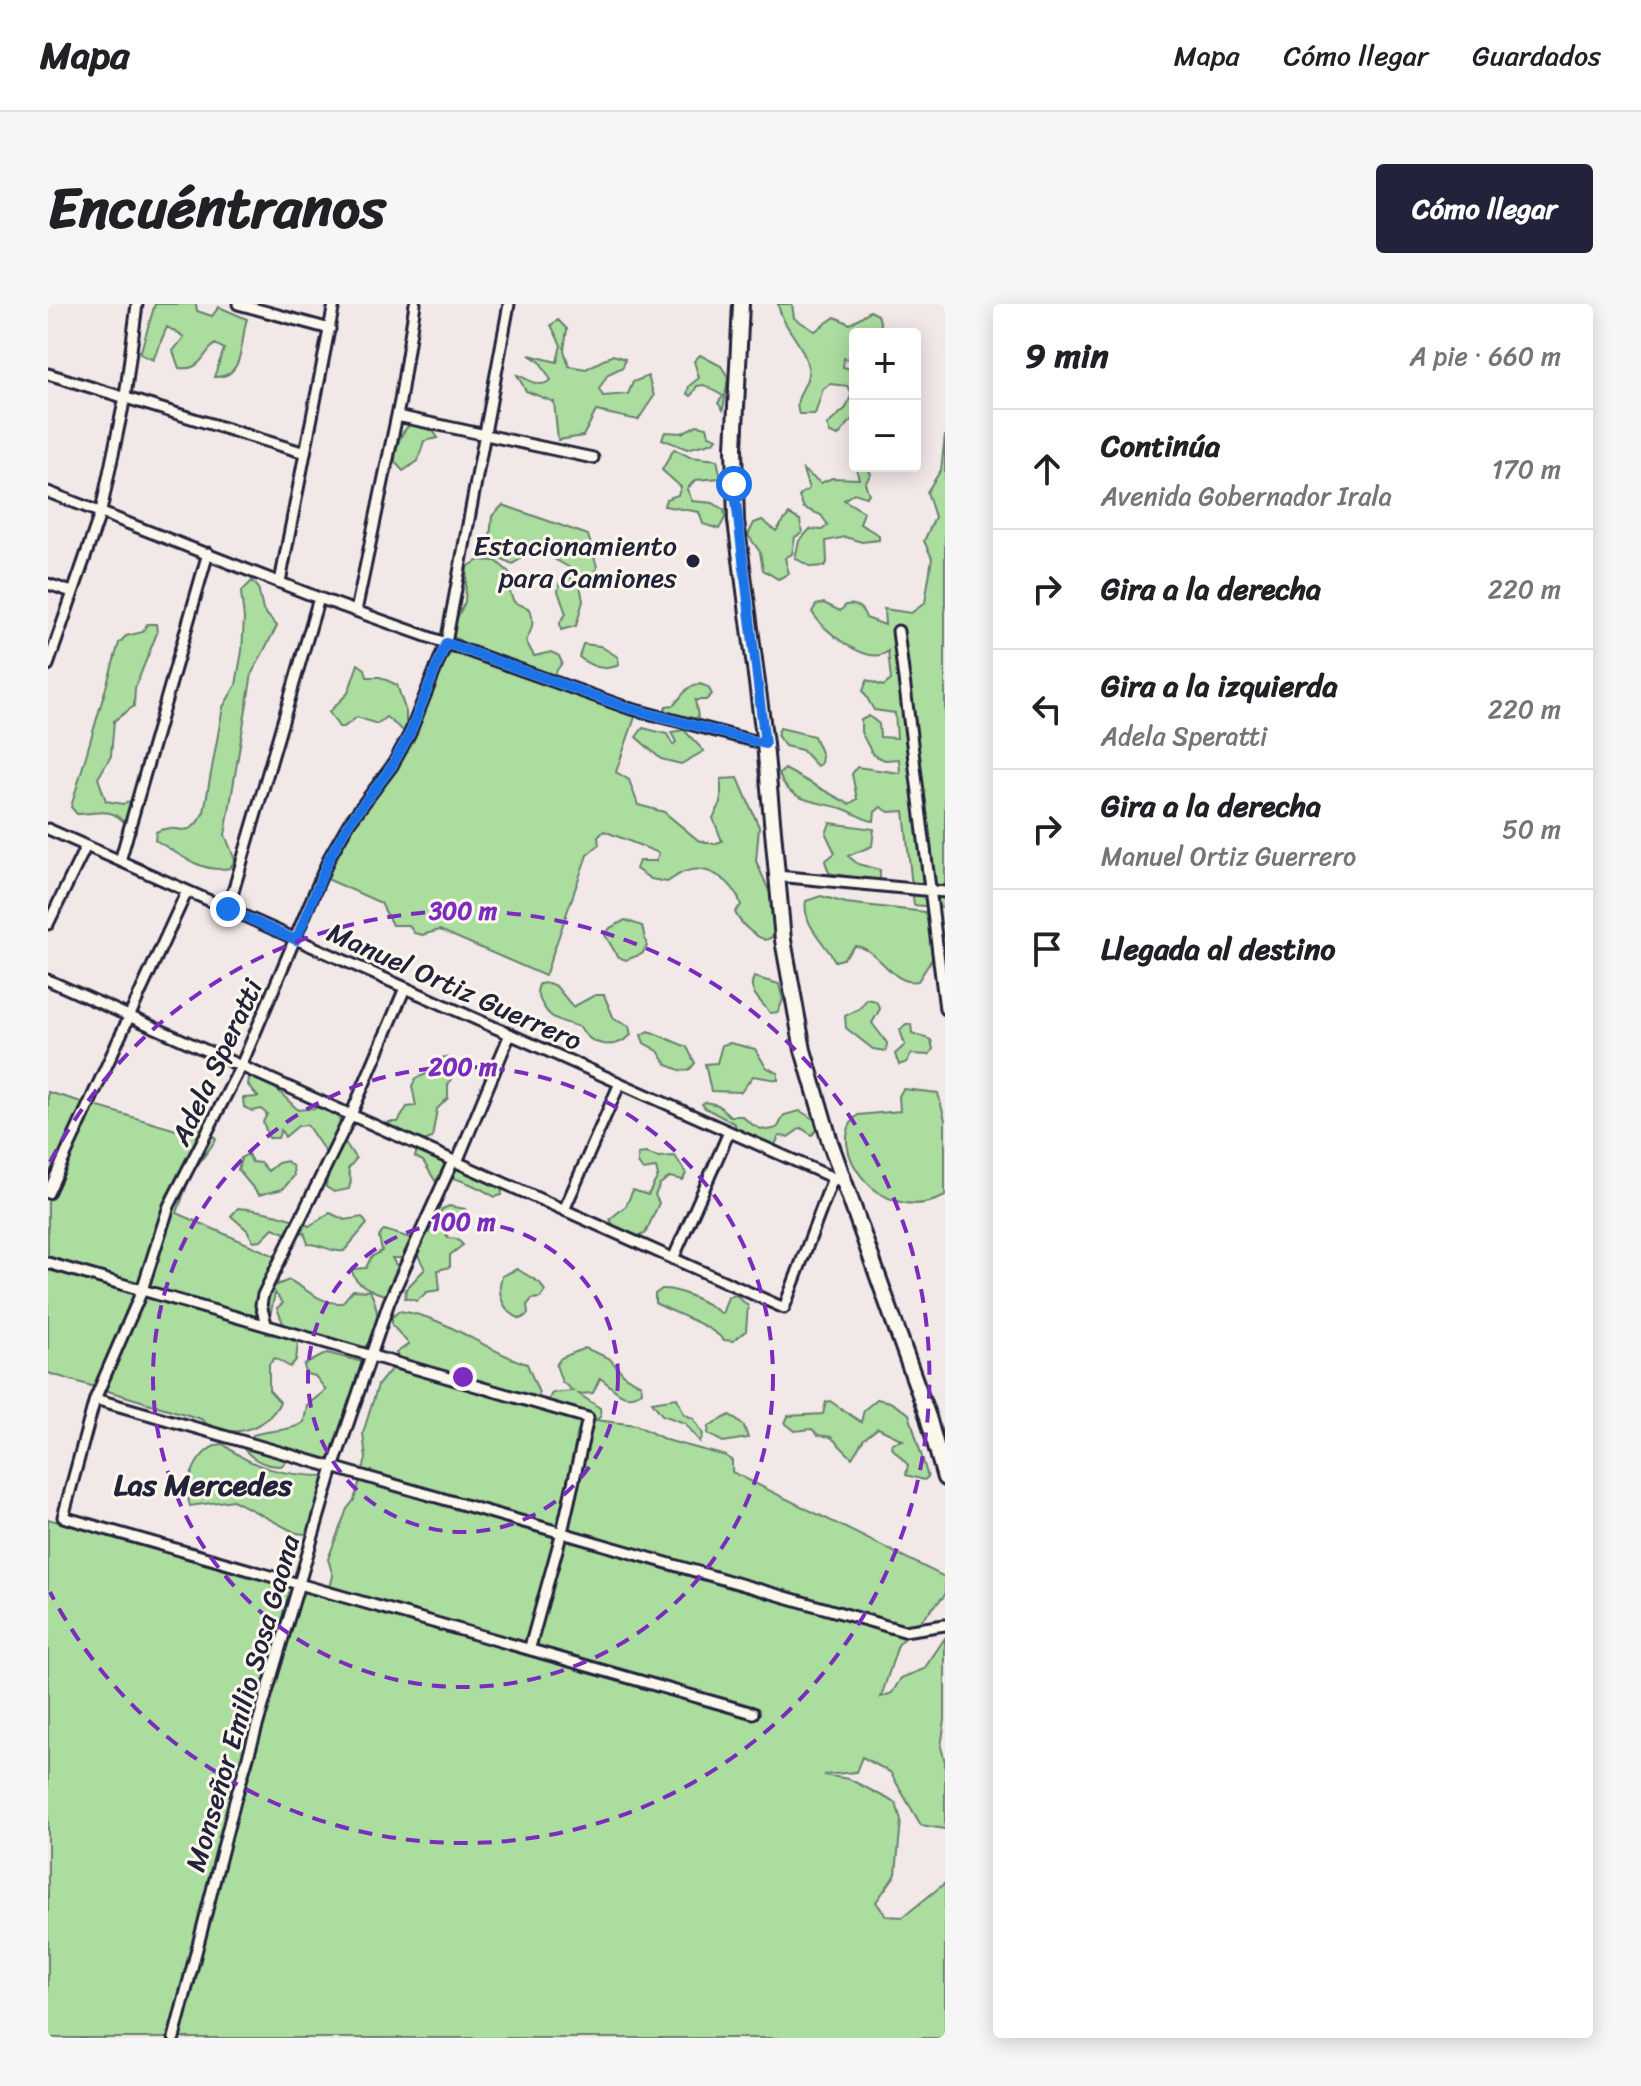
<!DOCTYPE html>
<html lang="es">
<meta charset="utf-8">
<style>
:root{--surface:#fff;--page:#f6f6f6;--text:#202124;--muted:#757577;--line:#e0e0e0;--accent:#22223b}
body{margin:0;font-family:Sriracha,sans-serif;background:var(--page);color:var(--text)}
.controls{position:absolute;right:24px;top:24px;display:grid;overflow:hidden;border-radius:8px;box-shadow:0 4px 20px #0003}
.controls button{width:72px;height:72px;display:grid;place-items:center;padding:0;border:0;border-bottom:2px solid var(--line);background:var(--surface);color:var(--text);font:40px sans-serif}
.stop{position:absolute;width:24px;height:24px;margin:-18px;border:6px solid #1a73e8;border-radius:50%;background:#fff}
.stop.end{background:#1a73e8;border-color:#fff;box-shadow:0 2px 8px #0008}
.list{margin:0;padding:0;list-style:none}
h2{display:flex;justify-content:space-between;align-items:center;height:104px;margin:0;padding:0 32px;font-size:34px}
h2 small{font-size:26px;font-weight:400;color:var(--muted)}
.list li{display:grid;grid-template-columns:52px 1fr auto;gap:24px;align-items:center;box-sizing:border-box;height:120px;padding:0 32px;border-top:2px solid var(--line)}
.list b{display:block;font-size:30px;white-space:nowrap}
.list p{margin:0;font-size:26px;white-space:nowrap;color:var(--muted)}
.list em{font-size:26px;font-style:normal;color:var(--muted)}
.icon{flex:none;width:44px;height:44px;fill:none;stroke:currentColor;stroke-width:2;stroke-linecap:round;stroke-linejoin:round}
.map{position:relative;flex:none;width:897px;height:1734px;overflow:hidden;border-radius:8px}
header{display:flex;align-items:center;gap:48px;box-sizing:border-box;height:112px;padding:0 40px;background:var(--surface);border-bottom:2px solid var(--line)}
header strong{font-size:38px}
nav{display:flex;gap:44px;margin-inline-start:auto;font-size:28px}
.intro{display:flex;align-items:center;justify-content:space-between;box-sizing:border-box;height:192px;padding:0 48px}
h1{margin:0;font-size:56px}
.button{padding:20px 36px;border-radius:8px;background:var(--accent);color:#fff;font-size:28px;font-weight:700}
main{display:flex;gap:48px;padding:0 48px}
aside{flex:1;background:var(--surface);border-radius:8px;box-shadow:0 4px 20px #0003}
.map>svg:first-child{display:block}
</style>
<header>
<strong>Mapa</strong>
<nav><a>Mapa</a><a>Cómo llegar</a><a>Guardados</a></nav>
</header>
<div class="intro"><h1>Encuéntranos</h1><a class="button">Cómo llegar</a></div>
<main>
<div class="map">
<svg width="897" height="1734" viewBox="0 0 897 1734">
<rect width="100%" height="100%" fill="#f2e8e7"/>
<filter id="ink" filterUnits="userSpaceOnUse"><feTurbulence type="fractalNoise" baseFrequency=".0125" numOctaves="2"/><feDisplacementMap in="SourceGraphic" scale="16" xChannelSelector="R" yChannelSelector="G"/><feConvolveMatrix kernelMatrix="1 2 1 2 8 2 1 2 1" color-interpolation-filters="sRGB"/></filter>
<g filter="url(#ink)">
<path fill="#abdd9f" stroke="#66806d" stroke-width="2" d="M107,0H148L149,7L164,12L171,3L199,15C192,34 198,75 166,73L176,45L167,40C153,52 153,67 131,64L125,47L136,33L119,23L105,56L92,50Z
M730,0H744L746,14L767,27L787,13L802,20L822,7L830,11L836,30H807V56L796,54L795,63L807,66V112L790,132L782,129L779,121L798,104L804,89L799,82L782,80L775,85L767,110H751C744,91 763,81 760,63C755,38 734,23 730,0Z
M510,16L519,25L516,46L521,62L538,65L565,51L577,55L575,63L560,70L551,85L555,92L580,90L585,78L600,72L606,92L590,116L548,107L535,132L510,136L506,98L478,87L469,71C479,74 491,86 503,76L492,58L481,51L509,58L513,41L503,21Z
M652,51L673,62L680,73L675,106L670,99L675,92L656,81L649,82L643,92L639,90L641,82L651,74L646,57Z
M366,118L385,126L390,134L376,137L370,157L355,167L347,158C347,143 353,125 366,118Z
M649,121L659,123L661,131L669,134L666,138L639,145L614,135L617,128L634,129Z
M897,131V604L866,601L856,507L841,508L833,503L827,508L826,517C815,516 807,509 796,505C772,497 741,500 731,470L737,465L801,500L809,495L804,470L809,463L852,469L851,455L837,456L825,451L813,428V416L821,412L831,420L832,433L849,434L847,409L826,406L815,387L819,376L835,382L843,376L840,347C821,364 775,327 764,308L768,301L776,299L792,307L798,301C809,299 815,305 818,314L837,321L836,305L863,309L877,299L884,254L876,237L887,213L879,188L893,166Z
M626,145L642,153L669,156L673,174L647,176L639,185L644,197L665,199L676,206L677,214L671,225L655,220L651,208L616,202L618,195L630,191L633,183L614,166Z
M807,161L819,162L823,170L817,179L821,190L818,193L806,189L796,196L816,208L812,220L831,231V236L814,238L797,233L778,237L779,259L776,262L763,263L747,254L751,237L762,225L774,226L780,221L773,211L756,204L751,193L754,189L761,185L755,166L773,179L784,174L811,175Z
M455,201L540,231L549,263L547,271L540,274L481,241L471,256L464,260L441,248L444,212Z
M741,210L752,216L754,229L747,233L744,250L737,254L741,270L730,275L715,266L712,248L700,231L706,219L714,216L728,227Z
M431,256L448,257L461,268L464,276L460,284L466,298L482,305C487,318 484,325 478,337L486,352L503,348L511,352L514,359L504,373L437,351L401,330L417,298L419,263Z
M520,272L532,281L535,297L528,322L513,326L512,318L518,310L510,287L512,277Z
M204,277L210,283L215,306L229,322L204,369L177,531L187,556L182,564C154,570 130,549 107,536L108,528C131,516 138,541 156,508L175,403L188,381L194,347L196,314L193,288Z
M99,320H108L109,329L87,384L86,402L66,417L63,452L50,474L58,497L75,500L82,497L90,501L88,527L80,542L74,536L77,519C62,502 49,510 29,510L23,503L71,339L78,332L95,328Z
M535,340L552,342L570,353L571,361C556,368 543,363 531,353Z
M407,347L588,410L568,468L581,476L590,501L616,508L650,536L666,540L674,537L665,514L673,499V475L690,474L711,523L708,557L722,589L728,624L726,632L718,636C706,632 692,620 687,608L693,601C687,578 660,559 636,568C630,570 625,575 619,578L603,575L588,565L591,557H608L611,549L556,527L550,533L551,541L539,551L497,672L392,626L374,631L366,629L361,621H344L333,599L277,574L313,511L354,457L359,448L357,440C381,420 385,356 407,347Z
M310,360L317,365L319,373H332L349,381L358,408V429L338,413L329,420L309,413L296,423H291L281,408L300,389Z
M652,380L660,383L664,390L658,396H647L650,413L643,416L615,410L618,402L626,401L640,384Z
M595,424L619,430L625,441L628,438L623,428L636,426L656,447L633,460L613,455L588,433Z
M732,424L766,432L774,451L773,460L769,462L754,446L737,442L729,431Z
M782,519L826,525L824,542L800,552L810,560L832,566V578L781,569L777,557L787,549L778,530Z
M773,592L798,599L877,608L884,625V655L870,677C843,682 831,644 807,642L795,655L787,657C776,637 754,621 758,597Z
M577,616L594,622L599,642L594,650L578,656L570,653L557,631L562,624Z
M706,673L731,680L735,696L730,708L722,709C714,697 698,688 706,673Z
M500,679L508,682L525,703L547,691H556L566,715L581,722L583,731C567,746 543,743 532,723C508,716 498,715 489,688L491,680Z
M819,695L828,697L832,705L824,719L839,739L838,747L825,745L798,724L797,712L811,705Z
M858,720H863L864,729L883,736L885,745L881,751L863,750L859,758L851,761L847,750L857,741L852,726Z
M601,727L639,743L647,759L642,765L634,767L619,761L610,747L596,739L593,731Z
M682,739L707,745L718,763L730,769V776L705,772L693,788L663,787L657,760L669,759L674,741Z
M396,753L404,755L409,762L400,781V794L389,805L384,834L373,838L341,826V818H350L359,803L368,802L364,782L368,774L384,768L396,773L390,759Z
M209,771L217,774L250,806L275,803L290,812L293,822L291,837H296L308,855L300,865L303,876L301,885L286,888L278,883L280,863L287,858V847L278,849L259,821L250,822L237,833L233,826L230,834H221L215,818L219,810L213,805L204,807L196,803L195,794L210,793L200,781L201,773Z
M855,785L890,789L897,816V892C832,926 774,840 810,811L852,807L851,792Z
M0,788L128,826L142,818L160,820L168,836L143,870L129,909L234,955L229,981L241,976C259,985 272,1000 294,999L305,986L322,987C332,1006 333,1028 316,1044C293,1040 272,1024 249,1029L235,1019L229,1004L235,999L227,989L218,1030L236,1032L250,1039L248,1056L242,1063L227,1054L221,1060V1086L232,1098C219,1126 177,1139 153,1115L0,1069Z
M657,798L670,801L682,812H694C704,822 717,831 730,823L736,811L752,807L769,817L770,825L764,831L753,824L740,833L731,832L726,843L716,849L688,828L687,820L657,804L654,800Z
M369,846L446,878L453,882L454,891L447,893C431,883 412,875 394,871L388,878L375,857L367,853Z
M598,849L610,853L627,852L638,869L635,876L622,873L612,880L607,891L611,899L597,930L590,932L566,923L562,915L578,902L585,886L600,891L610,872L608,864L595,866L590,859V850Z
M200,850L204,858L213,859L220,867L230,859L239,857L245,863L246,872L235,885L211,891L190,866L193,854Z
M401,902L417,905L424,916L420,923L403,922L397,927L400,934L409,935L415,941L402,951V963L390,966L392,986L379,988L369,997L357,994L358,985L377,965L369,949L359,954H344L348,961L356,960L361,967L352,988L347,992C333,992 304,981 304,965L318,964L323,953L334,947L331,933L336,926L366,935L371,944L394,905Z
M190,904C216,906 237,911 261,922L282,909L297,916L314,913L319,920L296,947C284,949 274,940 260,940L256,928L244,932L225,924L213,936L205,937L199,926L183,912Z
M469,965L492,979L497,987L492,994L484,995L479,1001L480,1010L473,1015C455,1008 448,990 454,972Z
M614,985C631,984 660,999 674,1010L680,993L688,991L700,1002L698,1027L685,1037L676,1036C658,1019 630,1011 607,999V990Z
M351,1007C398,1012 435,1046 479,1060L491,1089L487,1097L499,1099L504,1089L525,1087L514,1078L508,1061L513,1054L537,1044L561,1054L578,1073L593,1081L594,1088C574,1100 567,1084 552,1074L545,1089L531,1090L552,1104L553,1112L548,1116L588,1121L618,1136L678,1152L684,1157V1168L897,1273V1291L850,1341L833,1393L844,1389L853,1374L876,1365L897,1334V1416L893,1443L897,1458V1525L873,1521L842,1468L814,1453L808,1468L776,1471L801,1475L848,1499L853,1516L848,1570L828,1598L838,1612L855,1613L897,1579V1734H0V1215L279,1295L285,1272L280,1255L299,1205L306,1196L318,1155L315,1129L330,1081L343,1065L370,1071L356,1063L348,1049L361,1040L344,1021V1013Z
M279,1049L315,1058L316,1067L285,1163L246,1151L233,1162C218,1162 206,1157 196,1145L205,1131C221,1126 244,1127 256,1118L259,1101L278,1086L267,1072L258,1070L256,1061Z
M629,1094L636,1110L646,1115L655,1130L652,1138L637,1119L614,1111L604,1098Z
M829,1095L842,1098L861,1110L880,1173L876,1176L858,1171L860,1161L843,1143L844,1139L855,1136L830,1124L816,1135L804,1154L783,1133L770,1131L764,1125L747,1127L737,1119L740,1112L775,1110L778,1098L782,1097L813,1118L816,1106Z
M682,1111L696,1122L700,1134L675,1138L660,1130L661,1122Z
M175,1140C205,1165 240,1172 279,1172L273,1222L257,1230L248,1229L185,1196L142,1202C134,1181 150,1142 175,1140Z"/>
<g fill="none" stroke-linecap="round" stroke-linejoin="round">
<defs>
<path id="street" d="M190,0L282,25
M461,0L398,339L362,429L344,462L301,519L282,552L193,762L121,902L93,989L47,1095L15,1213L705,1409
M0,70L257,149
M349,112L545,154
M0,188L271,294L580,404L717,440
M232,278L286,0
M0,280L24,288
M308,307L352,97L367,0
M850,327L897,705
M0,361L53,207L77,93L89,0
M0,525L790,876
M72,557L160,249
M729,572L897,588
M180,605L271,294
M0,620L38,542
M0,676L736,1004L785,874
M409,858L462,730
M0,889L139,587
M516,906L572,779
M625,955L681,828
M0,959L540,1114L514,1228L482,1343
M218,1020L213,1001L215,991L303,811L357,684
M47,1095L856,1327L897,1321
M126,1734L187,1497L285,1164L341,998L405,857"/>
<path id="primary" d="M693,0L686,144L688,217L717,440L735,636L755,746L782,838L880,1113L897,1174"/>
</defs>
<use href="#street" stroke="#22223b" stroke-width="15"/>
<use href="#primary" stroke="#22223b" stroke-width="20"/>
<use href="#street" stroke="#fbf7ec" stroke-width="9"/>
<use href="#primary" stroke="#fbf7ec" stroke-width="14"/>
</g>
</g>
<g fill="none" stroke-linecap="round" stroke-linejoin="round" filter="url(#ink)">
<path stroke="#1a73e8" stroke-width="10" d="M180,605L248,636L282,552L301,519L344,462L362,429L398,339L580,404L717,440L686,180"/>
</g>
<g fill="none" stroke="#7b2cbf" stroke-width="4" stroke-dasharray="14 10">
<circle cx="415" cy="1073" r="155"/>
<circle cx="415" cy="1073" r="310"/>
<path d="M2 858A466 466 0 1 1 2 1288"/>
</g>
<circle fill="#22223b" stroke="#fbf7ec" stroke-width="3" cx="645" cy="257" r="8"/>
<g text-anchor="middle" stroke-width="6" stroke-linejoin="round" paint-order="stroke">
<g font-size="28" fill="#22223b" stroke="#fbf7ec" text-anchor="end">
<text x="629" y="251">Estacionamiento<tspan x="629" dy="32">para Camiones</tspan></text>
</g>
<g font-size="28" fill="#22223b" stroke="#fbf7ec">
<text transform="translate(407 682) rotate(24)" y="10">Manuel Ortiz Guerrero</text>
<text transform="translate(168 758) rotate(-65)" y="10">Adela Speratti</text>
<text transform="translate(194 1399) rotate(-74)" y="10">Monseñor Emilio Sosa Gaona</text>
</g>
<g font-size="30" font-weight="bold" fill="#22223b" stroke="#fbf7ec">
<text x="155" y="1191">Las Mercedes</text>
</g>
</g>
<circle cx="415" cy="1073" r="12" fill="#7b2cbf" stroke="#fbf7ec" stroke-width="4"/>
<g font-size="24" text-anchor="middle" font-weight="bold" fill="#7b2cbf" stroke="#fbf7ec" stroke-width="6" stroke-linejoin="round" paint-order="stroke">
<text x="415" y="615">300 m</text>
<text x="415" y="771">200 m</text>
<text x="415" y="926">100 m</text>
</g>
</svg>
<div class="controls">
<button>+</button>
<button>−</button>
</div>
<div class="stop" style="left:686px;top:180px"></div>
<div class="stop end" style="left:180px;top:605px"></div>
</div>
<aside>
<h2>9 min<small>A pie · 660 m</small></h2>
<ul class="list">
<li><svg class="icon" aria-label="ahead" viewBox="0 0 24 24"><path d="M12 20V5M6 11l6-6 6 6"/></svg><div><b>Continúa</b><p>Avenida Gobernador Irala</p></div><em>170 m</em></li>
<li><svg class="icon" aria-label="right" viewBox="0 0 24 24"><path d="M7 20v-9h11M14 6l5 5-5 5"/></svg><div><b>Gira a la derecha</b></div><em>220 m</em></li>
<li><svg class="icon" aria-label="left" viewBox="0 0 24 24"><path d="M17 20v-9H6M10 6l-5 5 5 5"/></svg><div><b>Gira a la izquierda</b><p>Adela Speratti</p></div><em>220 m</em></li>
<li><svg class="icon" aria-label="right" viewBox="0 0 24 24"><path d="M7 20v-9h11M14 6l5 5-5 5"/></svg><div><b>Gira a la derecha</b><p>Manuel Ortiz Guerrero</p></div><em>50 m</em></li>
<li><svg class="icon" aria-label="arrive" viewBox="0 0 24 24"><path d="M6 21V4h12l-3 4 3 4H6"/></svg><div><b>Llegada al destino</b></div></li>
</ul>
</aside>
</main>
